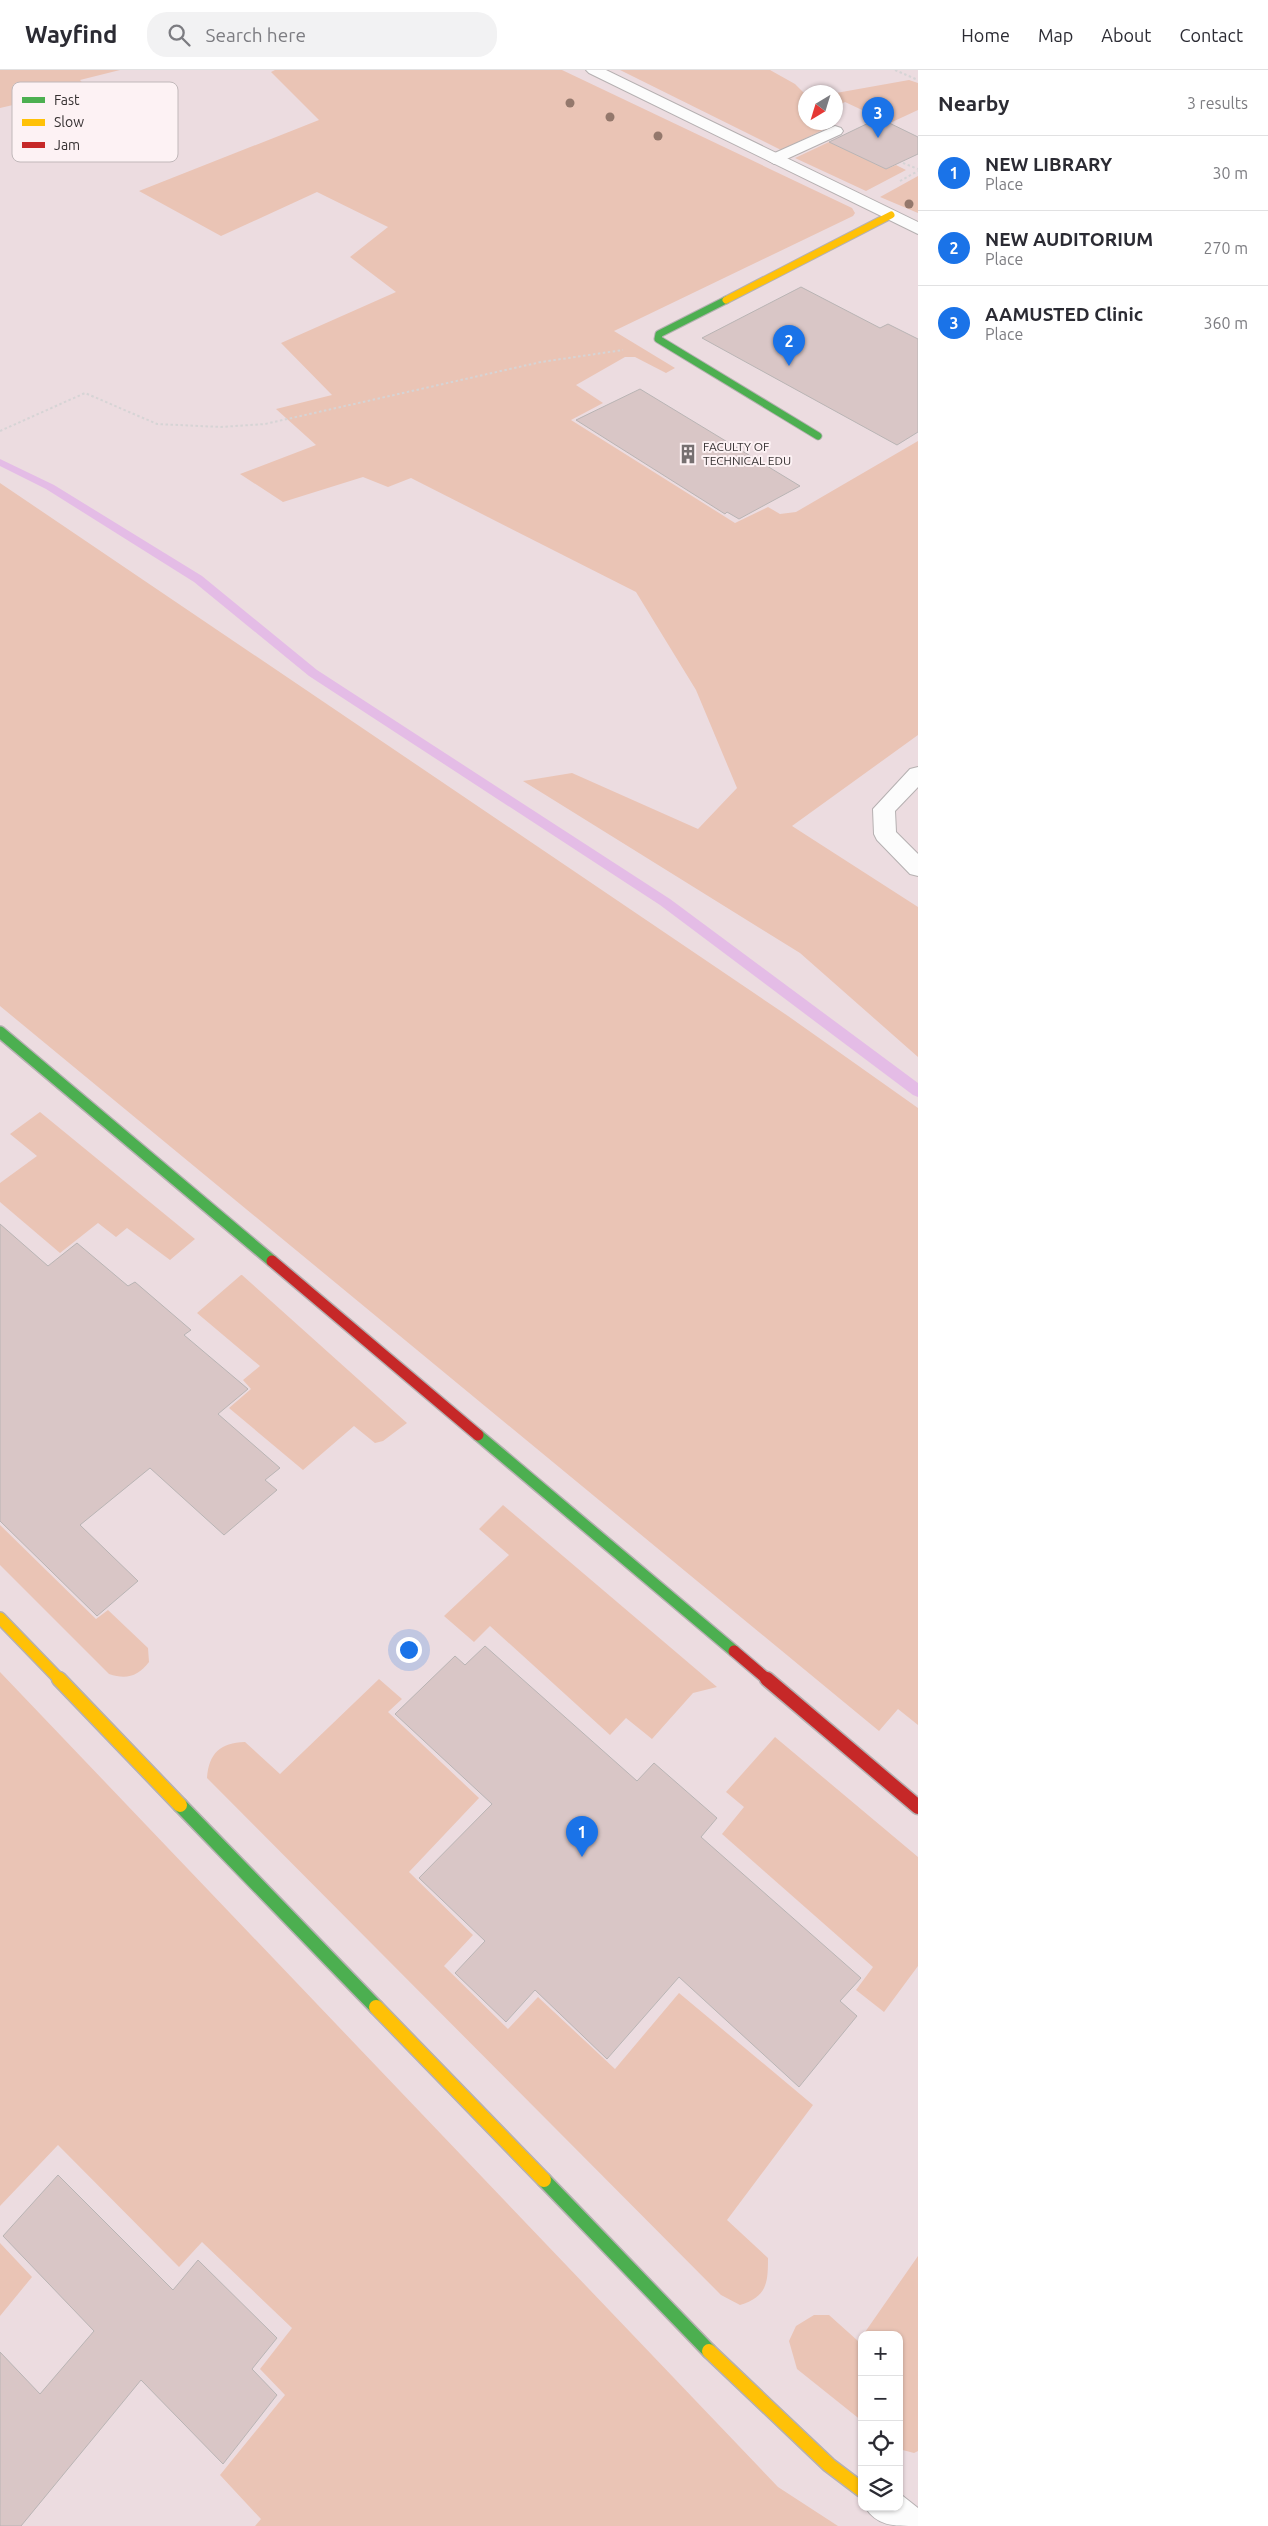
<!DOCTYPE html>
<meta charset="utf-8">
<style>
:root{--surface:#fff;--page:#f2f2f3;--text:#2b2b33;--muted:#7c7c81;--line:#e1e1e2;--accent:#1a73e8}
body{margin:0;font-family:Ubuntu,sans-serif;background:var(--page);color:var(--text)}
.controls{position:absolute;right:15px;bottom:15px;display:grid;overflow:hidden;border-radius:10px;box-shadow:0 1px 4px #0004}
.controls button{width:45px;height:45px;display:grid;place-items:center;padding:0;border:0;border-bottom:1px solid var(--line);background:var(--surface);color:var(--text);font:25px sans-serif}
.compass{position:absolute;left:798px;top:15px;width:45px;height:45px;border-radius:50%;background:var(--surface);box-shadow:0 1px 4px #0004;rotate:218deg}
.you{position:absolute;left:408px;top:1579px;width:18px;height:18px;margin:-12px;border:4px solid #fff;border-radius:50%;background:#1a73e8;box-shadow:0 0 0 8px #1a73e833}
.badge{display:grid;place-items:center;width:32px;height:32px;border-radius:50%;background:var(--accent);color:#fff;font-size:16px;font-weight:700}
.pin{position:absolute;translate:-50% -41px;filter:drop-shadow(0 1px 2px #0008)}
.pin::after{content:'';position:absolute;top:26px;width:18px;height:15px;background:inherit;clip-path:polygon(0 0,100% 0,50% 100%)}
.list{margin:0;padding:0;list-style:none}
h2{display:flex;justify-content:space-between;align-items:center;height:65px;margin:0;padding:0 20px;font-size:21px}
h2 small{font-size:16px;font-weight:400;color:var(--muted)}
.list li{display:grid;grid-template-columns:32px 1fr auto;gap:15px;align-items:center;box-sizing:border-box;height:75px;padding:0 20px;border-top:1px solid var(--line)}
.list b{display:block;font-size:19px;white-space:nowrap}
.list p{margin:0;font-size:16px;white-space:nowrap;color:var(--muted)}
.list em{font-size:16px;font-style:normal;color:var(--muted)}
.icon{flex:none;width:28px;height:28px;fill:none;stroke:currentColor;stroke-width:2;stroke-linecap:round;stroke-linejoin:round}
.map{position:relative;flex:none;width:918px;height:2456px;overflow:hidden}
header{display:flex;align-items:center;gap:30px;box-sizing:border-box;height:70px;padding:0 25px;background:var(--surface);border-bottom:1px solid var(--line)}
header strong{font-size:24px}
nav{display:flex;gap:28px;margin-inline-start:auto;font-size:18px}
.search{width:350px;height:45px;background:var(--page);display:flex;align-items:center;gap:12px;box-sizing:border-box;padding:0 18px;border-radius:20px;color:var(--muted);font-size:19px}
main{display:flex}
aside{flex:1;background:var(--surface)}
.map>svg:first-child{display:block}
</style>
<header>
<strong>Wayfind</strong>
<div class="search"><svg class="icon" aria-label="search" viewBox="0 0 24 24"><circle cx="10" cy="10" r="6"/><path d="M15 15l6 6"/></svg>Search here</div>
<nav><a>Home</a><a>Map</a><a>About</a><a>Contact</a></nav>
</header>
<main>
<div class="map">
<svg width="918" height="2456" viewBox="0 0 918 2456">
<rect width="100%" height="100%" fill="#eee8e9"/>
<path fill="#ecdce0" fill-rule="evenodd" d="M0,0H918V2456H0ZM806,22H836V52H806ZM862,2265H899V2437H862Z"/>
<path fill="#eac4b5" d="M0,0H120L80,10L87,18L0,38Z
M275,0H562L852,138L855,143L853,146L614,261L675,298L666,303L635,287H625L576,315L603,333L571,350L735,453L768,437L780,444L796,442L918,371V665L792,756L918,837V987L800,883L523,711L572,703L698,759L737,718L696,620L636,522L411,408L388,417L363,407L283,432L240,404L316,375L276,339L332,325L281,273L396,222L350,187L388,157L317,122L221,166L139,121L319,50L271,2Z
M620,0H770L795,14L805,24L806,52L823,53L831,56L781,80Z
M909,10L918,13V40L890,53L845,32L836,36V23Z
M829,72L886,99L896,95L906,100L866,121L795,88Z
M918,106V143L880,127Z
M0,413L788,946L918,1038V1655L898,1639L879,1661L0,936Z
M40,1042L195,1169L170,1190L127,1158L116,1167L98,1153L60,1183L0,1132V1113L37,1086L10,1064Z
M241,1205H242L407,1353L383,1371L375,1373L354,1356L303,1400L229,1338L251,1319L243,1310L260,1296L197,1243Z
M503,1435L717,1617L693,1623L652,1669L626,1648L610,1665L490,1556L474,1572L444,1546L509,1485L479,1459Z
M0,1455L96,1549L108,1540L148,1578L149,1592C138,1606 127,1610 109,1604L0,1495Z
M0,1602L778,2417L838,2456H255L261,2449L220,2405L285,2325L260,2299L292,2258L202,2172L179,2197L58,2075L0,2136Z
M379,1609L402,1629L388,1642L479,1728L409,1802L473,1865L444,1896L508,1959L538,1927L615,1999L679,1923L813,2035L727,2150L768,2188C768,2214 767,2226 740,2235L721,2225L207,1708C209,1683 220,1673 245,1672L280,1704Z
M775,1667L918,1787V1896L884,1942L856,1920L873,1897L722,1764L744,1737L726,1722Z
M0,2173L32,2207L0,2246Z
M918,2186V2381L914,2383L899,2379V2265H863Z
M814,2245H829L858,2271L862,2267V2351L797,2299L789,2271L796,2256Z"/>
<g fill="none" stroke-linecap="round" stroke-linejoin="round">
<path fill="#e4bce6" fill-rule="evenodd" d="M0,389L54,415L202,506L317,600L670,829L918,1013V1027L913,1025L660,835L309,606L194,512L46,419L0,396Z"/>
</g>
<path fill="#d9c6c6" stroke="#b9b4b4" d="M879,48L918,67V84L886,99L829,72Z
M801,217L880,258L888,254L918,269V362L897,375L702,268Z
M640,319L800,416L739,449L727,442L725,444L576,350Z
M0,1154L48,1196L77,1173L128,1216L135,1212L191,1260L184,1265L248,1319L218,1344L280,1398L265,1410L277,1420L224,1465L150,1398L80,1455L138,1511L97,1546L0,1451Z
M485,1576L637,1711L654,1693L717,1748L701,1767L861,1908L840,1931L857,1946L799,2017L679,1907L607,1989L535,1920L506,1952L455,1903L485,1871L419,1808L492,1734L395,1644L455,1586L465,1595Z
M58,2105L173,2220L198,2190L277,2268L252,2299L277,2325L223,2394L141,2310L21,2456H0V2282L40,2324L94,2261L3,2166Z"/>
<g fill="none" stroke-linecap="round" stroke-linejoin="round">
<defs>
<path id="lane" d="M835,56L841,58L843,61L841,64L780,92L774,94L766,89L768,86Z
M918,697V717L895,741L896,762L918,784V806L910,804L877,770L874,764L873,739L910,699Z"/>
<path id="street" d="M586,0H606L918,152V164L589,3Z
M899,2423L918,2438V2456C892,2456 877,2456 865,2437H899Z"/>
<path id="fast-far2" d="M726,230L659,264L658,269L818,366"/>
<path id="fast-far1" d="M0,962L272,1191
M478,1365L734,1581"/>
<path id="fast" d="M180,1735L376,1937
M544,2110L709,2281"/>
<path id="slow-far2" d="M726,230L891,145"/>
<path id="slow-far1" d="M0,1548L60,1610"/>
<path id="slow" d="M59,1609L180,1735
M376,1937L544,2110
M709,2281L829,2395L862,2420"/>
<path id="jam-far1" d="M272,1191L478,1365
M734,1581L768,1610"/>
<path id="jam" d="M767,1609L918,1737"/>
</defs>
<use href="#lane" stroke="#b5b0b1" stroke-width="2"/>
<use href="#street" stroke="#b5b0b1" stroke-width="2"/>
<use href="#fast-far2" stroke="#b5b0b1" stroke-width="9"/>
<use href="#fast-far1" stroke="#b5b0b1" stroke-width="14"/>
<use href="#fast" stroke="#b5b0b1" stroke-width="17"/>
<use href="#slow-far2" stroke="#b5b0b1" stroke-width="9"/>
<use href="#slow-far1" stroke="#b5b0b1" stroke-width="14"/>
<use href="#slow" stroke="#b5b0b1" stroke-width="17"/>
<use href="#jam-far1" stroke="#b5b0b1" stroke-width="14"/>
<use href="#jam" stroke="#b5b0b1" stroke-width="17"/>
<path stroke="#d6d4d5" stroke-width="2" stroke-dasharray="2.5 2.5" stroke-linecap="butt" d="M895,0L918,10
M903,93L918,99
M900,111L918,101
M0,361L85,323L157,354L221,357L265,354L541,292L623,280"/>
<use href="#lane" fill="#fcfcfc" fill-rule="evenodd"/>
<use href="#street" fill="#fcfcfc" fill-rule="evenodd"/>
<use href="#fast-far2" stroke="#4caf50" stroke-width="7"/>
<use href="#fast-far1" stroke="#4caf50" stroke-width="11"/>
<use href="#fast" stroke="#4caf50" stroke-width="14"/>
<use href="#slow-far2" stroke="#ffc107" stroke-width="7"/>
<use href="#slow-far1" stroke="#ffc107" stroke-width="11"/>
<use href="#slow" stroke="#ffc107" stroke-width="14"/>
<use href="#jam-far1" stroke="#c62828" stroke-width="11"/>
<use href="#jam" stroke="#c62828" stroke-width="14"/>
</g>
<g fill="#94786c">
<circle cx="570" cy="33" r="4.5"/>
<circle cx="610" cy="47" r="4.5"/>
<circle cx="658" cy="66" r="4.5"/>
<circle cx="909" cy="134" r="4.5"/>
</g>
<defs>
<symbol id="building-bare" viewBox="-9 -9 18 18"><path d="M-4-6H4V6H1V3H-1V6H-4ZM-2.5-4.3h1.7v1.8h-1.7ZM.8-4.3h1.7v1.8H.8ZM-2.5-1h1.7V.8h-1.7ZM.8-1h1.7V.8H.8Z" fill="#767071" stroke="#fdf2f4" stroke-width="2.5" paint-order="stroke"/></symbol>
</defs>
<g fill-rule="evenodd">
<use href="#building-bare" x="674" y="370" width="28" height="28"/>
</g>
<g text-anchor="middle" stroke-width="4" stroke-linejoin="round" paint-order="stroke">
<g font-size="12" fill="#353031" stroke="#fdf2f4" text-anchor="start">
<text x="703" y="381">FACULTY OF<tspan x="703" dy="14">TECHNICAL EDU</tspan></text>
</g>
</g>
<rect x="12" y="12" width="166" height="80" rx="8" fill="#fdf2f4" stroke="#c1b8ba" stroke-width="1"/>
<rect x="22" y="27" width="23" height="6" fill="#4caf50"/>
<rect x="22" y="49" width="23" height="7" fill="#ffc107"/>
<rect x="22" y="72" width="23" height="6" fill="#c62828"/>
<g font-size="14" fill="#353031">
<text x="54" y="35">Fast</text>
<text x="54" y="57">Slow</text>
<text x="54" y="80">Jam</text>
</g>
</svg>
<div class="controls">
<button>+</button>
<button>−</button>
<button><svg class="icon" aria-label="locate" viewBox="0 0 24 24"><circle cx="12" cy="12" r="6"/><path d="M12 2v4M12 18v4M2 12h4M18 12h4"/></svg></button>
<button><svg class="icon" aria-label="layers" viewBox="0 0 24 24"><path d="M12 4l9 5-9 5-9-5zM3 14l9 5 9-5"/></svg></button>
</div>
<svg class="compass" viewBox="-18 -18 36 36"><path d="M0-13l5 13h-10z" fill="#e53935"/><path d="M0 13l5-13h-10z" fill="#7c7c81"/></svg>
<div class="you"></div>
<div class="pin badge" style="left:582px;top:1787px">1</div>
<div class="pin badge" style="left:789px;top:296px">2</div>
<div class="pin badge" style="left:878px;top:68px">3</div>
</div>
<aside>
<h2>Nearby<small>3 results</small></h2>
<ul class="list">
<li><span class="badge">1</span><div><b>NEW LIBRARY</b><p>Place</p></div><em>30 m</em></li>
<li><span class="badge">2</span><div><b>NEW AUDITORIUM</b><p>Place</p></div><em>270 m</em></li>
<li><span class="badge">3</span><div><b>AAMUSTED Clinic</b><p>Place</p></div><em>360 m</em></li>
</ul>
</aside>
</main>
